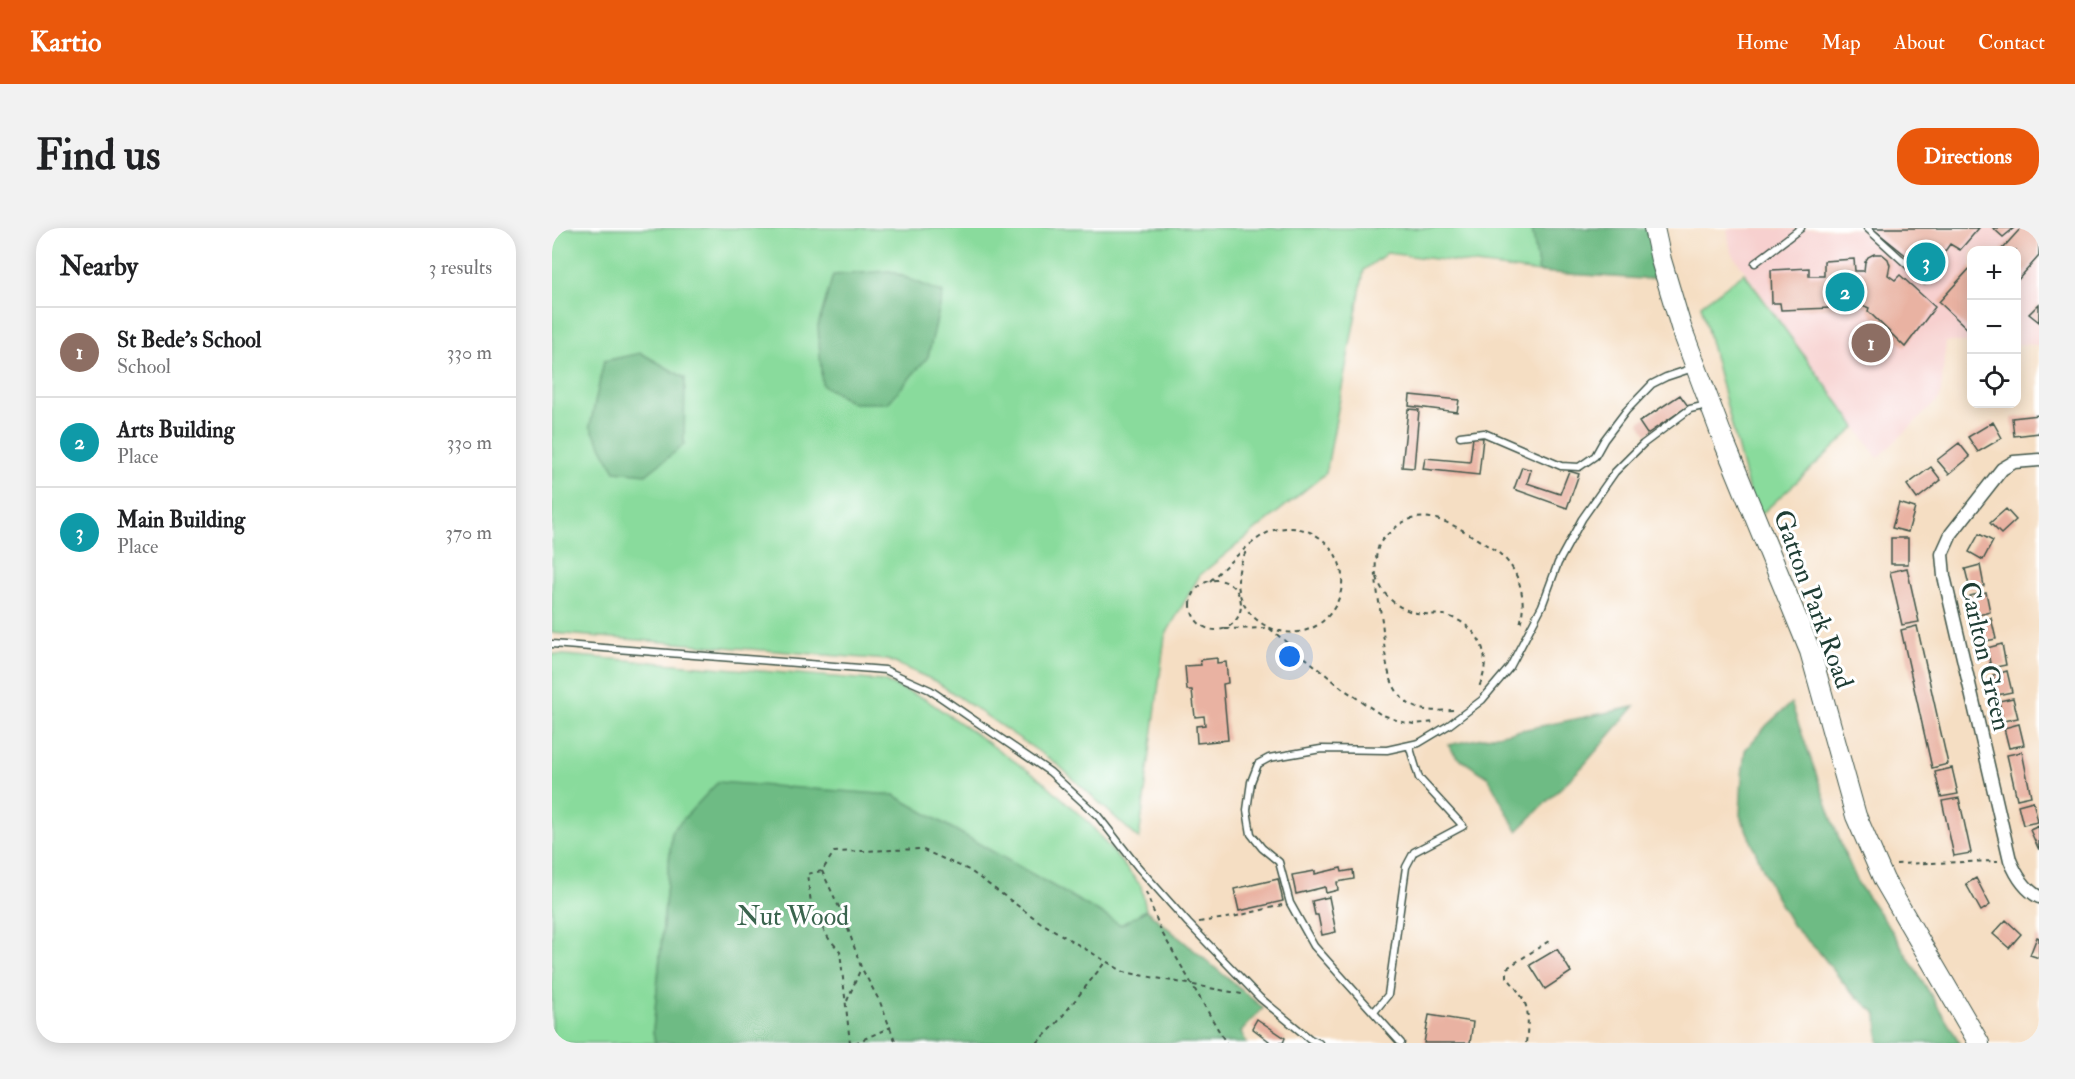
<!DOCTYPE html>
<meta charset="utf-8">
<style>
:root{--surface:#fff;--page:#f2f2f2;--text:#202124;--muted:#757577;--line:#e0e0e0;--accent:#ea580c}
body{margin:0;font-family:"IM FELL Double Pica",serif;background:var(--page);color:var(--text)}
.controls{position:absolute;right:18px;top:18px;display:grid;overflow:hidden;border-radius:12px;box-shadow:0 3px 15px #0003}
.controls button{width:54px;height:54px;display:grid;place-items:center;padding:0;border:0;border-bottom:2px solid var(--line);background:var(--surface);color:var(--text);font:30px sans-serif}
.you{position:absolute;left:738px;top:429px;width:21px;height:21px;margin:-15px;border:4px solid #fff;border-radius:50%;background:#1a73e8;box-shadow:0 0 0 9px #1a73e833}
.badge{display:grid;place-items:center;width:39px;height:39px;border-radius:50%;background:var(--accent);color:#fff;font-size:20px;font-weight:700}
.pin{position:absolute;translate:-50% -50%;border:3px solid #fff;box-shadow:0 2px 6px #0006}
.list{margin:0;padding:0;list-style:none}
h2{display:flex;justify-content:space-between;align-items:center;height:78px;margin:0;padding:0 24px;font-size:26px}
h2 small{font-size:20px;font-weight:400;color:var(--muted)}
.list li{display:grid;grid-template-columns:39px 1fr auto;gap:18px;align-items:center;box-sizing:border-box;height:90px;padding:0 24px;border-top:2px solid var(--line)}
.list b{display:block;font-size:22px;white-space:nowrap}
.list p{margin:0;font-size:20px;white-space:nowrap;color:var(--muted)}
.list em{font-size:20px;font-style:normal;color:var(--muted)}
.icon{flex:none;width:33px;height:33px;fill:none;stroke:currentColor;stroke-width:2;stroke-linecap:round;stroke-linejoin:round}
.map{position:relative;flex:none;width:1487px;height:815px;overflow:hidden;border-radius:24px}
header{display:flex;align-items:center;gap:36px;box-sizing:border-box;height:84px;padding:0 30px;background:var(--accent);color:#fff}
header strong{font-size:28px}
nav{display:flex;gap:33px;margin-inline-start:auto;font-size:21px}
.intro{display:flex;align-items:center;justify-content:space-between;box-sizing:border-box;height:144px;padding:0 36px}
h1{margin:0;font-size:42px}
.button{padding:15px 27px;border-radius:24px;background:var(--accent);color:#fff;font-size:21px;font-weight:700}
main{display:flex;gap:36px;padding:0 36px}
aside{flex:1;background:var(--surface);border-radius:24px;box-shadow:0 3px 15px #0003}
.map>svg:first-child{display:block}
</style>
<header>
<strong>Kartio</strong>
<nav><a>Home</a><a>Map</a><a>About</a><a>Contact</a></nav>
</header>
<div class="intro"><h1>Find us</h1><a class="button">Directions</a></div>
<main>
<aside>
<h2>Nearby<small>3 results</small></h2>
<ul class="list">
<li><span class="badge" style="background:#8d6e63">1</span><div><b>St Bede's School</b><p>School</p></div><em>330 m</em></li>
<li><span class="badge" style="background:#0f9aa8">2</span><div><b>Arts Building</b><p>Place</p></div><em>330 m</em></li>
<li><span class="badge" style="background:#0f9aa8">3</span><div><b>Main Building</b><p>Place</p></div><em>370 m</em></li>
</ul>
</aside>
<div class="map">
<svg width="1487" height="815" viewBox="0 0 1487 815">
<rect width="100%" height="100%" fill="#fff"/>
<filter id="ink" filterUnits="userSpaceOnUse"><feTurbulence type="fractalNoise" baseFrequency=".0167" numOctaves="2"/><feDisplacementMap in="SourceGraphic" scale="12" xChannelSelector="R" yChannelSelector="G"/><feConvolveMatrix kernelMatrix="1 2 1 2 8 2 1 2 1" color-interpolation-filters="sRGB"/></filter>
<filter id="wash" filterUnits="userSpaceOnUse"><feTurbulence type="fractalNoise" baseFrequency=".008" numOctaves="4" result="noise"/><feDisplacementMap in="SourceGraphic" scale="24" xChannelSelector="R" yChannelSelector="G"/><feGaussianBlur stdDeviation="1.35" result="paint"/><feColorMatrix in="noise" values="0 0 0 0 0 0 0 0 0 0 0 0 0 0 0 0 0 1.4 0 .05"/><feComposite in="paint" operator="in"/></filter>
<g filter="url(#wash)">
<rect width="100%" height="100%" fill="#f5dec3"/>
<path fill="#f7d0cf" d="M1487,0V117L1465,116L1464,22H1420L1419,114H1394L1388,170L1326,230L1179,24L1175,1Z"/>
<path fill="#89db9c" stroke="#548c68" stroke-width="1.5" d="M0,0H980L987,44L835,25L812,42L774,245L648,347L613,408L587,611L505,536L383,453L336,432L0,405Z
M1192,45L1304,199L1204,291L1149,77Z
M0,426L331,453L373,471L491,553L538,596L589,658L594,682L569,697L342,567L120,603L101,803L103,815H0Z"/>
<path fill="#6ebb84" stroke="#467c5c" stroke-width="1.5" d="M980,0H1102L1114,49L1091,51L987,44Z
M338,43L391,65L376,129L336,175H301L270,157L266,98L281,47Z
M89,125L133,150L132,217L95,246L63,243L38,198L52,133Z
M1239,475L1290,619L1307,657L1340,703L1408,815H1327L1325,786L1297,762L1268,725L1241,698L1221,664L1188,587L1190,548L1193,522L1215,497Z
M1082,479L1032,537L965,603L936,549L905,529L896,517Z
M166,554L342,567L569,697L594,682L711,780L689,804L695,815H103L101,803L120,603Z"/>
<g id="blocks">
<path fill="#e9b2a2" d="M1320,0H1427L1408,22L1398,16L1377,46Z
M1441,0H1462L1451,9Z
M1469,0H1487V28L1464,54V22H1449Z
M1322,26H1330L1336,31L1338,37L1336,47L1343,52L1348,47L1383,79L1353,119L1316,83L1317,80L1305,75L1304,79L1229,82L1228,75H1220L1219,42L1257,40V48H1272V33L1302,31L1303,43H1312L1313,34L1316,29Z
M1420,38V105L1387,74Z
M1487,76V94L1477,86Z
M858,167L907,172L905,184L857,178Z
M1128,167L1136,178L1095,206L1087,194Z
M856,181L867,182L862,240L850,239Z
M1487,187V205L1462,208L1460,190Z
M1441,194L1450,210L1426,224L1416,209Z
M921,209L931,210L927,247L871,241L873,230L918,234Z
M1407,215L1418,229L1397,246L1385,232Z
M970,239L979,242L975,255L1008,266L1017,243L1027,246L1015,280L962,261Z
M1379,239L1389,252L1365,271L1355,257Z
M1347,275L1363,280L1356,304L1340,300Z
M1454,281L1464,292L1449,306L1438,295Z
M1427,306L1441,313L1431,332L1417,324Z
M1339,310H1356V336H1339Z
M1428,337L1432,358L1418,361L1413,341Z
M1355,340L1367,394L1350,397L1338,344Z
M1434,364L1438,384L1423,388L1418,368Z
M1439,390L1444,411L1429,414L1424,394Z
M1365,398L1396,536L1380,540L1349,402Z
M1450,416L1454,437L1439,440L1435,420Z
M665,430V435L674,434L676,455L671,456L676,512L645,515L644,498L653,497L652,488L643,489L640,462H635L633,438L649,437L648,432Z
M1455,443L1460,464L1445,467L1441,447Z
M1461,470L1466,490L1451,493L1447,473Z
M1467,496L1472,517L1457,520L1452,500Z
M1470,524L1479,568L1465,571L1455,527Z
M1400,540L1406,566L1389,569L1383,544Z
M1407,570L1419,625L1402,628L1390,573Z
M1481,573L1486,594L1471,597L1466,577Z
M1487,598V622L1478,602Z
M789,640L790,644L801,642L802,651L785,654L786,662L774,665L773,659L744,666L740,647L763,643V646Z
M1424,650L1438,677L1429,683L1414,656Z
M726,651L731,673L687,683L682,661Z
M777,669L784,704L770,707L766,687H763L760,673Z
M1454,692L1469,706L1457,720L1441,706Z
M1485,709L1487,710V730L1478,727Z
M1005,721L1019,744L993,761L978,737Z
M877,787L921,794L918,815H872Z
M705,791L733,810L731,815H715L717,813L700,800Z"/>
</g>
</g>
<g filter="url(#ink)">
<use href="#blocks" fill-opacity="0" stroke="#3f5549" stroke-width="1.5"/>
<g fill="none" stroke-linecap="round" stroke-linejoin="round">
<defs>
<path id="service" d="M1315,0L1373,53
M1203,35L1249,0
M908,208L932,205L1009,238L1027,239L1043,228L1052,212L1074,183L1100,156L1114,149L1141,140
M0,416L333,442L378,462L498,544L546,588L586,639L636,695L708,770L758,811L767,815
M822,784L836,767L854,639L862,624L911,598L867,550L857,517
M849,815L762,718L738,675L727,634L710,620L699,606L695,582L699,554L706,536L717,530L769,521L835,522L867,515L897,497L930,472L958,439L990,378L1006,335L1030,291L1063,244L1091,216L1138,181L1155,177"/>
<path id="minor" d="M1487,232L1462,234L1450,241L1399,306L1390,326L1392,348L1458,632C1464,647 1472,661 1487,669"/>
<path id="primary" d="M1102,0L1109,32L1129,99L1173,216L1258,423L1304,588L1332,652L1427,815"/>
</defs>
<use href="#service" stroke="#3f5549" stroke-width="9"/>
<use href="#minor" stroke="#3f5549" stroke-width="15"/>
<use href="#primary" stroke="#3f5549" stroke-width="22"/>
<path stroke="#3f5549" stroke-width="2" stroke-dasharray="4.5 4.5" stroke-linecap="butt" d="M825,349C831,371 851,385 873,386C880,387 886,386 892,387C927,396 942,427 927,459
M639 377a25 25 0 1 1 50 0a25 25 0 1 1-50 0Z
M658,353C673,339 704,307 722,302C768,289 808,338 782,380C747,436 656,387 696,320
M673,401L717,400L790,460L828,486L850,494L863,496L882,494
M901,482C883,483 864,485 850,470C832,450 833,419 830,393C827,373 820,340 826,320C828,312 836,306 843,300C874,273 913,304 941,321C966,336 976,369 968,396
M1344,636L1446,633
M270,643L293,692L309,739L328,774L344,815
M594,664L609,703L674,815
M647,694L681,689L730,677
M295,773L309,740
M298,815L288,723L277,711L260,682L255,646L270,643L282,624L369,621L417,642L488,694L572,744L690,766
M303,815L339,799
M485,815L505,795L554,733
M974,815C978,780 977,776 955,749V740L1000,711"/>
<use href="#service" stroke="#fff" stroke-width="6"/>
<use href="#minor" stroke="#fff" stroke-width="12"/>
<use href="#primary" stroke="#fff" stroke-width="20"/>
</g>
</g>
<g text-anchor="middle" stroke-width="6" stroke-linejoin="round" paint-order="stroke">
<g font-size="26" fill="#1f3d34" stroke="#fff">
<text transform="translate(1262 371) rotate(70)" y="9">Gatton Park Road</text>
<text transform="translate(1434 428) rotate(77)" y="9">Carlton Green</text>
</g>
<g font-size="26" fill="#3a644e" stroke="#fff">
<text x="241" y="697">Nut Wood</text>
</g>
</g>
</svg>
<div class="controls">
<button>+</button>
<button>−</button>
<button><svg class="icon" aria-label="locate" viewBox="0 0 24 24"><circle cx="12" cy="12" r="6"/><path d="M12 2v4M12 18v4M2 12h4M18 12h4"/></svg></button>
</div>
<div class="you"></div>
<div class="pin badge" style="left:1319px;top:115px;background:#8d6e63">1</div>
<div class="pin badge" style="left:1293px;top:64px;background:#0f9aa8">2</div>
<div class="pin badge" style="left:1374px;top:34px;background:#0f9aa8">3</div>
</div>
</main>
